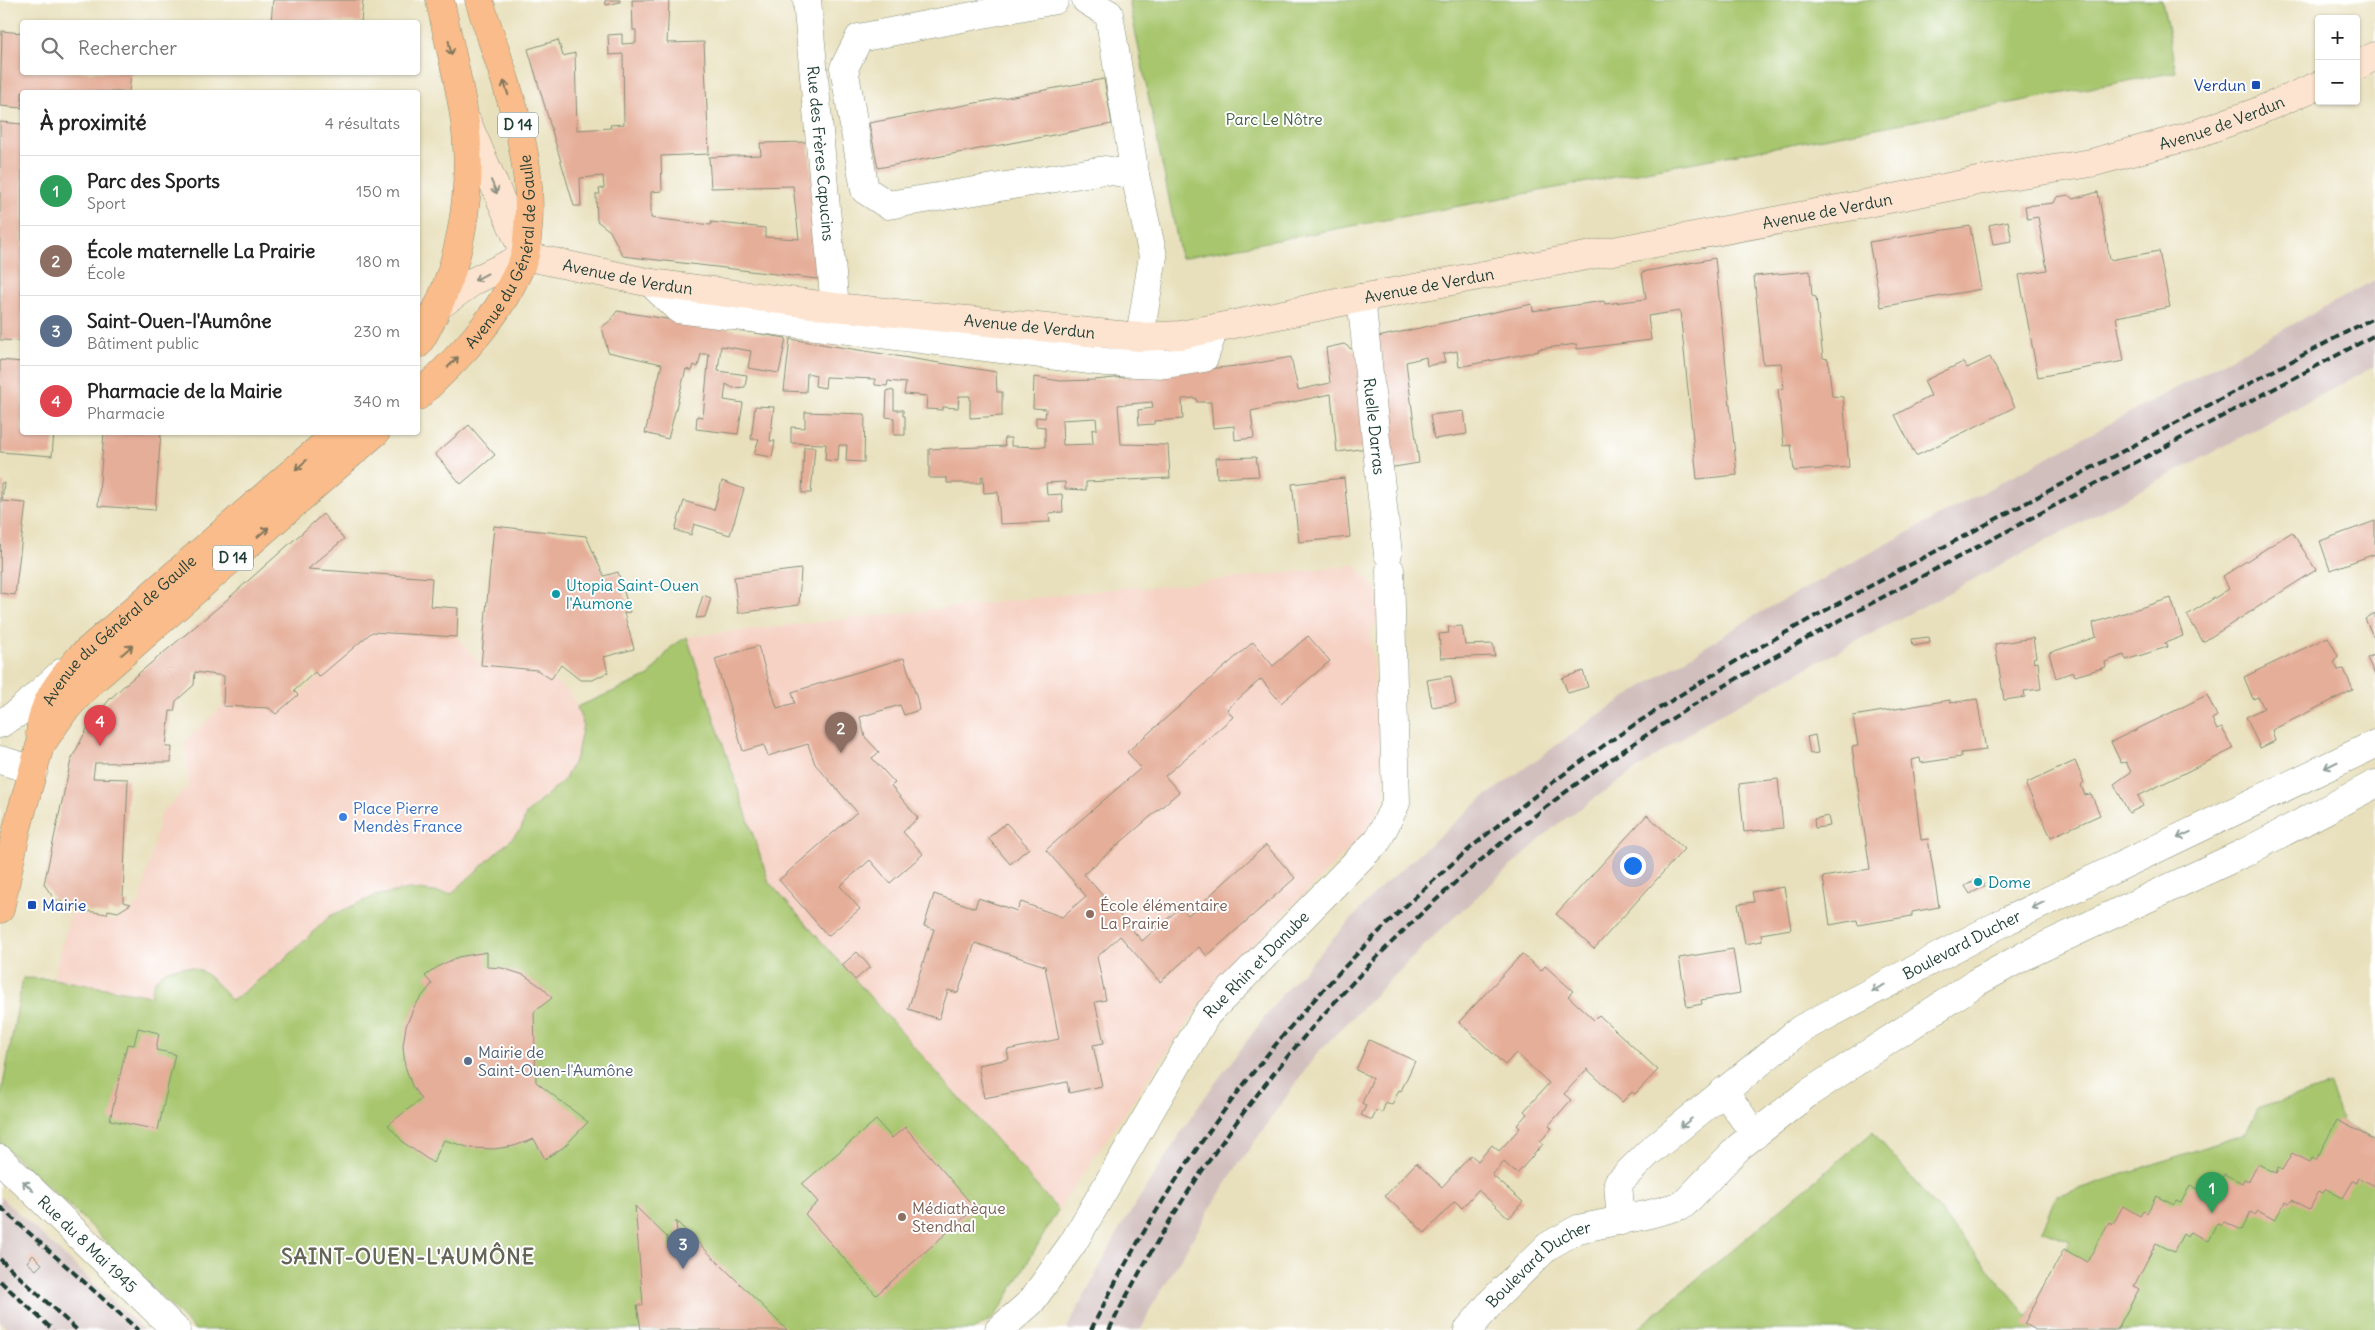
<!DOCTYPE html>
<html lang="fr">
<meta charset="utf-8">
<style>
:root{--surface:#fff;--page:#f6f6f6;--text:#222;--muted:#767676;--line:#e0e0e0;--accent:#d1495b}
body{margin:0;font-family:Delius,sans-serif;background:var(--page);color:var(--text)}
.controls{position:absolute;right:15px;top:15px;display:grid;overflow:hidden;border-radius:5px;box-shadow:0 1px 4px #0004}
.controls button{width:45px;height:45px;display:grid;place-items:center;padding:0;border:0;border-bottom:1px solid var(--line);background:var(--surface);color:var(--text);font:25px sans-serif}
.you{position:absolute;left:1632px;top:865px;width:18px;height:18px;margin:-12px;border:4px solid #fff;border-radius:50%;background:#1a73e8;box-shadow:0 0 0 8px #1a73e833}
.badge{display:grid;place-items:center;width:32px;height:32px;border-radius:50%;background:var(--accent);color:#fff;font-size:16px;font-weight:700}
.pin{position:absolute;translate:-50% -41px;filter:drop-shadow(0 1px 2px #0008)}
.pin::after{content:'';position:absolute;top:26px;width:18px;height:15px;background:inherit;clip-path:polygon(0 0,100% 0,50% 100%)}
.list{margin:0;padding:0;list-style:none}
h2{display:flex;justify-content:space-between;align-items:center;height:65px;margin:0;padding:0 20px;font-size:21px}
h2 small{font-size:16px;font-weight:400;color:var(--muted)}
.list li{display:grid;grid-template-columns:32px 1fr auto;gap:15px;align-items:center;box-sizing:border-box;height:70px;padding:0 20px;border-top:1px solid var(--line)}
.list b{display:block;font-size:19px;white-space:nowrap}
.list p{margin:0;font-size:16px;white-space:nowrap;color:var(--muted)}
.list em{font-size:16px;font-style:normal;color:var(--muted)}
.icon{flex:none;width:28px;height:28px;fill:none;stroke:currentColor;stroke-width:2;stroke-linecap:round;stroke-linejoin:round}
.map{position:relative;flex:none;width:2375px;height:1330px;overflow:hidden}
.search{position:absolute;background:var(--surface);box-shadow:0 1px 4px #0004;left:20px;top:20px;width:400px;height:55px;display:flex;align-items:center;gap:12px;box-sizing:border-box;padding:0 18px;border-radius:5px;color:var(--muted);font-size:19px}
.panel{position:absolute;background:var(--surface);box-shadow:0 1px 4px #0004;left:20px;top:90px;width:400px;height:345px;border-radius:5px}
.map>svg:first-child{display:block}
</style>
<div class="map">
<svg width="2375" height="1330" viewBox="0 0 2375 1330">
<rect width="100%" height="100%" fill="#fff"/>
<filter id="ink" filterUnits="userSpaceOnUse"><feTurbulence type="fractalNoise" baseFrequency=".02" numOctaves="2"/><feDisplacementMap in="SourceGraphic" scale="10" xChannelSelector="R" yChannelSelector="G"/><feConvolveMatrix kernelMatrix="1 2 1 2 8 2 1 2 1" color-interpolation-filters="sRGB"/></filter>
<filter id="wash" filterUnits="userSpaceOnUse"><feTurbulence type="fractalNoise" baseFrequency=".0096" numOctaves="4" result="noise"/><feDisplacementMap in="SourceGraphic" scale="20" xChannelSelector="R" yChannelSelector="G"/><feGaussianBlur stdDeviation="1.12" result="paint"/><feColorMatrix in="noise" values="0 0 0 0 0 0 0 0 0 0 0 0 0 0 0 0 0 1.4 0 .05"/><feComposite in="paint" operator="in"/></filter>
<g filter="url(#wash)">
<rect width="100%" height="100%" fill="#e8e0bc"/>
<path fill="#f6d2c4" d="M1355,565L1377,590L1383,614L1370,630L1384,792L1376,816L1366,832L1224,975L1197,1008L1058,1210L769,882L687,637L1140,586L1141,589Z
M372,632L457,637L481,665L537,670L568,691L577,707L583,724L577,755L565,779L526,814L521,829L451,894L409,889L375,896L331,916L285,959L232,1001L201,971L154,983L151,996L53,979L71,912L114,921L140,903L161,813L189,786L185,741L223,706L269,708L276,714Z"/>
<path fill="#d1bfbe" d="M2375,280V366L1707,721L1555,826L1436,934L1317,1053L1229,1178L1152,1306L1141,1330H1066L1122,1225L1201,1102L1283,993L1380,888L1483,798L1604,711L1754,616Z
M0,1197L42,1235L144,1330H8L0,1322Z"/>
<path fill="#a7c66d" stroke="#638250" d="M1129,0H2162L2176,72L1181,258Z
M687,637L769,882L1058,1210L1002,1306L993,1318L973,1330H195L70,1206L0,1143V1101L23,978L53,979L151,996C152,992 152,985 155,981C164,967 186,963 201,971C212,976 223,992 232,1001L285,959L330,916L375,896L409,889L451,894L506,844L521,829L526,814L565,779L577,755L583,724L577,707L649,676L672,646Z
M2330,1085L2343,1123L2375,1140V1330H1636L1873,1132L2028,1316L2070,1241L2042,1230L2057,1196L2245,1134L2257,1109Z"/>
<g id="blocks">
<path fill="#e5ae99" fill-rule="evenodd" d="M273,0H363L361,22H271Z
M605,0H620V2L606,5Z
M632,0H669L667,43L704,42L709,154L661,156L662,191L651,192V218L711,225V222L765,228V237L799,239L793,186L711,188L709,157L761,155L760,143L808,142L826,280L623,256L610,231L597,221L596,194H600L599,189L604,188L603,176L580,178L581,206H574L528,49L558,40L563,56L575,53L577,130L611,128L610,125L624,124L623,54L609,55L608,35L622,34V44L636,43V30H633Z
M2,31L22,33V72H131L129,92H22V108L0,106Z
M1104,79L1112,124L878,168L869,123Z
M0,122L22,124V341L0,340Z
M2098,192L2110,260L2159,251L2170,307L2116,317L2124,361L2038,377L2019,275L2047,270L2038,217L2027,219L2025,206L2054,203L2057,197L2068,195L2073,199Z
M2008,221L2012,241L1993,244L1989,225Z
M1970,226L1981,289L1881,307L1869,242Z
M1715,258L1737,475L1697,479L1680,311L1648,316L1651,340L1577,349V344L1538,349L1539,351L1459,367L1457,351L1443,354L1445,362L1427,366L1426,357L1406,362L1419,463L1388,468L1373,338L1532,304L1533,311L1604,301L1605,304L1646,299L1642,272Z
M1810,271L1812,296L1816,297L1823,358L1828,359L1832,396L1843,397L1849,467L1794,471L1791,445L1784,446L1778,389L1784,388L1781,363L1763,364L1754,276Z
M617,311L786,338L779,373L748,368L751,351L721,346L718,371L747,375L745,387L733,388L726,384L724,400L743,403L738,434L696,429L697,416L703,417L709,354H701L698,367L694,365L692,371L686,369L668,439L645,433L662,364L608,352L602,327L611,320Z
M790,339L996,372L997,392H1002V416L970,418V396H959L958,408L943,407V410L926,409L927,396L904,394L906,383L888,381L887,386L875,385V379L826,377L825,388L815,386L816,375L807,373L806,392L784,391Z
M1344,344L1359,354L1368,448L1337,452L1331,394L1251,411L1254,438L1235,440L1234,426L1213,428L1211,402H1197L1196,398L1182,399L1183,419L1154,421V424L1139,425L1138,410L1153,408L1152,402L1118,405L1121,444L1168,445L1170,478L1086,482V490L1065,489V482L1046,483L1047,495L1062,494L1063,512L1049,513L1050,522L1000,524L998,492L984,493L983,476H981V483H947V478H929V449L1005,446L1004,438H1011V446L1045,447V427L1036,426V417L1045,418L1046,409L1033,408L1034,377L1061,381L1094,380L1247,365L1291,357L1298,390L1330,383L1326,348ZM1096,418L1097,429L1092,430L1093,444L1063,445L1062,420Z
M1990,357L2015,407L1916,456L1895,415L1931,396L1924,381L1963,362L1967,368Z
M0,360L22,362V432H54L52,456L0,452Z
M887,390L894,391V410H903V416H905V435H894V418L886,417Z
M755,406L774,407L770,441H775L772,457L754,454L759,439H751Z
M1464,411L1467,434L1434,439L1430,415Z
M805,412L865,414L864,462L846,461L847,445H839L838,461L825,460L826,444L791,443V427L805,428Z
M469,425L495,455L461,484L435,454Z
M104,432H161L155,510L98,506Z
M804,447H815L811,493H802Z
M1256,457L1259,476L1217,478L1216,458Z
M1344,478L1350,537L1299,542L1292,484Z
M722,481L744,489L730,535L694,524L691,535L675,530L684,501L714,510Z
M1,483H4L2,501L26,503L15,595L0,593Z
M323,514L344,539L308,569L432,578L430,606L458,608L457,637L372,632L319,677L315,672L294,691L298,695L276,714L269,708L223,706L224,676L195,672L194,685L176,701L174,711H170L166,747H172L171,762L95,763L93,778L128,779L123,896V902L131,904L118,912L108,910L107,914L87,911V909L79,906L74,909L65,907L61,901L54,899L44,884L71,760L90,723L110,699L127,683L221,605Z
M2375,521V554L2330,570L2320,541Z
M494,526L586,536L604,576L618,572L630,612L624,613L634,649L604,657L608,672L593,680H580L561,665L551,679L537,670L481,665Z
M2292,532L2316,570L2203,642L2187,615L2229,589L2223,576Z
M801,569L799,605L738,613L734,577Z
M703,595L711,598L705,617L696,618Z
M2171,598L2183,636L2165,643L2167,647L2126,660L2124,655L2105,662L2106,667L2075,676L2073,672L2056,678L2049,653L2096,637L2093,623Z
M2375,613V640L2365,619Z
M1462,626L1465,645L1493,644L1495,656L1441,658L1439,634L1449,633L1448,627Z
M1308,636L1330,661L1281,703L1261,679L1227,709L1233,717L1165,776L1179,792L1084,874L1142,941L1181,907L1188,915L1266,845L1295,878L1207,956L1199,947L1160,982L1120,936L1097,957L1106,1000L1095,1002L1104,1043L1093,1045L1102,1086L1069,1093L1067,1082L984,1098L978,1065L1009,1059L1007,1050L1059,1039L1045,966L975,943L958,993L948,990L939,1019L908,1009L934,929L924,926L934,894L975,908L978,898L1017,911L1021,902L1062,917L1086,896L1046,850L1141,768L1127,752L1253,642L1273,666Z
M1929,637L1930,643L1913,646L1912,639Z
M2328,637L2338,656L2334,662L2338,670L2344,669L2353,690L2272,730L2275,741L2260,748L2246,717L2264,708L2258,697L2253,699L2244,677Z
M2033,638L2036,657L2033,658L2034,663L2038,662L2041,689L2024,691L2025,697L2004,700L1995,644Z
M758,646L777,708L795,703L792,692L904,658L917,699L919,710L904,715L900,705L860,717L865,737L879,752L872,758L895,783L891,786L918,818L903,832L923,854L890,883L870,860L840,886L860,909L828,936L779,880L857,812L815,764L808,744L768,756L764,745L743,751L715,659Z
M2375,654V675L2367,658Z
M1583,671L1588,687L1568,693L1562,678Z
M1451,676L1456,703L1432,707L1427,680Z
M2207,695L2217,716L2212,719L2217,730L2222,728L2233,749L2138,796L2143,806L2129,813L2114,784L2131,772L2126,762L2121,763L2111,742Z
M1977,699L1986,750L1961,753V757L1921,763L1920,758L1911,760L1921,840L1928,839L1939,907L1912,912V916L1858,925L1857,920L1830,925L1823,877L1870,869L1852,747L1858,746L1853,716L1950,700V703Z
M1815,735L1818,753L1810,754L1807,737Z
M2075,761L2084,782L2081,785L2085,795L2091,794L2100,815L2051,837L2026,786L2027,783Z
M1778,779L1783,828L1744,832L1739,784Z
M1647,815L1684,849L1594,949L1556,914Z
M1828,816L1830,826L1815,828L1814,819Z
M1006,823L1029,848L1010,864L988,838Z
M1980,877L1985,886L1970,894L1965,886Z
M1784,887L1791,929L1761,934L1762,941L1745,944L1738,904L1754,902L1752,892Z
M1733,949L1740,993L1701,1000L1702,1004L1687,1007L1679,958Z
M487,952V967L502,968L524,975L543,988L552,998L534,1012L536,1082L588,1122L564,1147L545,1159L534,1139L514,1146L494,1149L471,1148L444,1140L433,1163L404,1143L388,1125L421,1099L412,1086L405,1066L403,1046L406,1026L415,1005L432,984L425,976L439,966L458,957Z
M857,952L870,967L855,980L842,965Z
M1522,954L1541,971L1545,966L1573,991L1568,996L1594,1020L1599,1015L1658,1070L1635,1094L1632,1092L1622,1102L1587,1069L1564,1094L1571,1100L1549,1125L1552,1128L1540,1142L1543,1144L1517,1174L1504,1162L1492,1175L1523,1202L1509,1218L1478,1190L1462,1208L1455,1201L1425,1233L1385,1196L1416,1163L1442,1187L1471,1155L1478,1161L1492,1145L1499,1151L1520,1128L1517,1125L1527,1114L1524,1111L1549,1083L1516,1053L1505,1065L1459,1022Z
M138,1028L159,1033L156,1050L175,1054L158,1130L110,1120L127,1044L134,1045Z
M1369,1040L1415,1061L1401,1091L1399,1090L1392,1105L1386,1102L1382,1113L1377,1110L1372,1120L1361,1115L1366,1106L1362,1103L1373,1078L1356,1070Z
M876,1120L892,1138L905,1127L975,1208L876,1295L805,1214L818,1202L802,1184Z
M2337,1120L2375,1140V1186L2359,1178L2357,1183L2353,1181L2343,1198L2326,1189L2323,1193L2319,1191L2310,1209L2292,1200L2289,1204L2285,1202L2275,1220L2258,1211L2255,1215L2251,1212L2242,1230L2224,1222L2221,1226L2217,1223L2208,1241L2190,1232L2187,1237L2183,1234L2174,1252L2156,1243L2134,1286L2139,1289L2117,1330H2035L2024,1324L2064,1249L2087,1262L2109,1222L2113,1224L2123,1206L2140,1216L2143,1211L2147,1213L2156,1196L2174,1205L2176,1201L2181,1203L2190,1185L2208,1194L2210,1190L2215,1192L2224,1174L2242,1183L2244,1179L2249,1181L2258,1164L2276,1173L2278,1168L2282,1170L2292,1153L2310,1162L2312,1158L2316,1160Z
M635,1206L667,1237L668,1248L678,1247L676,1221L787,1330H641L637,1305H643Z
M33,1255L42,1264L36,1270L27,1262Z"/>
</g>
</g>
<g filter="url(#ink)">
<use href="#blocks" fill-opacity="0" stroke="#848e78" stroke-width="1"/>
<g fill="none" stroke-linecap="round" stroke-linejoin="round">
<defs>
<g id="minor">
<path id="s1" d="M807,0L835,307"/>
<path d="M1055,0L859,38L844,68L865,190L888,205L1105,170L1135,175"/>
<path d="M1086,0L1109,14L1135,175L1153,256L1140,337"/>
<path d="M651,283L678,309L1106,362L1166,364L1204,358L1214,329"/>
<path id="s2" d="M1361,298L1388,554"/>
<path d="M1724,1091L1755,1135"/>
<path id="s3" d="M0,1159L176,1330"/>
<path id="s4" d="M1621,1221L1618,1183L1648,1153L1801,1029L2008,920L2375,744"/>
<path id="s5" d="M999,1330L1031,1302L1073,1243L1207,1014L1378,840L1396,803L1390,570"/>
<path id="s6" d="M1468,1330L1493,1300L1548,1246L1578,1229L1646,1215L1683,1205L1739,1147L1807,1094L1977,982L2026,955L2244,853L2375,784"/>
</g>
<path id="tertiary" d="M0,724L16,714L63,672
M0,760L34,770"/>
<g id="secondary">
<path d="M2356,66L2375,56"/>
<path d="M467,122L525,256"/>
<path id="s7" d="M525,256L651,283L835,307L1140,337L1181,335L1361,298L1859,205L1978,181L2091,163L2190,136L2254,113L2319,85"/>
<path d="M440,305L474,281L525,256"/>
</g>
<g id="primary">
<path d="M418,344C461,275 476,189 463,109C457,72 447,36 440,0"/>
<path id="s8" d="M418,396C456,360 493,324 516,276C519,270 523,262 525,255C527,247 527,237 528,229C535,150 502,74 479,0"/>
<path id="s9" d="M40,734C41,703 60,681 79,658L338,432"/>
<path d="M0,909L17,828L40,746L64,711L90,683L376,432"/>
</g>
</defs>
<use href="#minor" stroke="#848e78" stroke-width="29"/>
<use href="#tertiary" stroke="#848e78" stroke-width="29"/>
<use href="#secondary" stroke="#848e78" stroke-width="29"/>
<use href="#primary" stroke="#848e78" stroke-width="29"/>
<use href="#minor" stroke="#fff" stroke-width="28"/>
<use href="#tertiary" stroke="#fff" stroke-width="28"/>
<use href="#secondary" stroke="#fde4d0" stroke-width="28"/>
<use href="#primary" stroke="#f9bc8a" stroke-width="28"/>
<path stroke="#1f3d34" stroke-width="4" stroke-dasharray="8 4" stroke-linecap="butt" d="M0,1207L138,1330
M0,1259L77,1330
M0,1281L53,1330
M1091,1330C1215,1077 1406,876 1640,721C1750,648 1867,588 1983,526C2114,456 2244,386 2375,317
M1109,1330C1223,1102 1397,911 1604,764C1727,677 1863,608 1996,537C2123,469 2249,402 2375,335"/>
</g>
<defs><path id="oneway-shaft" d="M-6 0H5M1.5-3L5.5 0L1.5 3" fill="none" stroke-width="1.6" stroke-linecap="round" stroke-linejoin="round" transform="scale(1.25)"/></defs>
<g stroke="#81765b">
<use href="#oneway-shaft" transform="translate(450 48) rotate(79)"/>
<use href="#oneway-shaft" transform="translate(506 88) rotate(-108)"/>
<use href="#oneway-shaft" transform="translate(453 362) rotate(-45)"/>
<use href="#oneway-shaft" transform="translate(301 465) rotate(139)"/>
<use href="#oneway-shaft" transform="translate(263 532) rotate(-41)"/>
<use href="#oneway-shaft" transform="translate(127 650) rotate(-41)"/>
</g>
<g stroke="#8e9082">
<use href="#oneway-shaft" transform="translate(494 187) rotate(66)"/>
<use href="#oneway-shaft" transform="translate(481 277) rotate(152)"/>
</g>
<g stroke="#8f9e9a">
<use href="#oneway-shaft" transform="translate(2331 765) rotate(154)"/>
<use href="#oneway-shaft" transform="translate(2184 835) rotate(155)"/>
<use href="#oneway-shaft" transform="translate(2038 905) rotate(154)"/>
<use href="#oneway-shaft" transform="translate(1878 988) rotate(153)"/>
<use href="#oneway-shaft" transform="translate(1686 1123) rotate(141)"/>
<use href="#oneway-shaft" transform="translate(28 1186) rotate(-135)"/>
</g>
</g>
<g fill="#1a4fb4" stroke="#fff" stroke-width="2">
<rect x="2251" y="80" width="10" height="10" rx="2.5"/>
<rect x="27" y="900" width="10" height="10" rx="2.5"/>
</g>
<g fill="#0f9aa8" stroke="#fff" stroke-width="2">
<circle cx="556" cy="594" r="5"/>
<circle cx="1978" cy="882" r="5"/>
</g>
<circle fill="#3f7fe0" stroke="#fff" stroke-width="2" cx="343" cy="817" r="5"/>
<g fill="#8d6e63" stroke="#fff" stroke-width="2">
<circle cx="1090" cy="914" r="5"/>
<circle cx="902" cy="1217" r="5"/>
</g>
<circle fill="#5c6f8a" stroke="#fff" stroke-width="2" cx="468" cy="1061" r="5"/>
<g text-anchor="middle" stroke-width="4" stroke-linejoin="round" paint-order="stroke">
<g fill="#fff" stroke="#627771" stroke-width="1">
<rect x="498" y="112.5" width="40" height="25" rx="4"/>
<rect x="213" y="545.5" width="40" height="25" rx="4"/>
</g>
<g font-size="15" font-weight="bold" fill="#1f3d34">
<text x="518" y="130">D 14</text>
<text x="233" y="563">D 14</text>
</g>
<g font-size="16" fill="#164399" stroke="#fff" text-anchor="end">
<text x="2246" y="91">Verdun</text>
<text x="42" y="911" text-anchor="start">Mairie</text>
</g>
<g font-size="16" fill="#415f42" stroke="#fff">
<text x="1274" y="125">Parc Le Nôtre</text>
</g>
<g font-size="16" fill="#1f3d34" stroke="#fff">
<text dy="6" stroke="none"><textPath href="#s7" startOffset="1725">Avenue de Verdun</textPath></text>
<text dy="6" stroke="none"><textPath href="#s1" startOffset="154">Rue des Frères Capucins</textPath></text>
<text dy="6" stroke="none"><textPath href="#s7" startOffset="1320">Avenue de Verdun</textPath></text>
<text dy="6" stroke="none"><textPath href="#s8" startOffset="175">Avenue du Général de Gaulle</textPath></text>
<text dy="6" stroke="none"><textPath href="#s7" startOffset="105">Avenue de Verdun</textPath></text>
<text dy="6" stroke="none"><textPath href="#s7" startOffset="915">Avenue de Verdun</textPath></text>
<text dy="6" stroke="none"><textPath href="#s7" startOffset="510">Avenue de Verdun</textPath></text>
<text dy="6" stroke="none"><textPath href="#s2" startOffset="129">Ruelle Darras</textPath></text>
<text dy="6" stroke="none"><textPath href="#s9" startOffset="135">Avenue du Général de Gaulle</textPath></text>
<text dy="6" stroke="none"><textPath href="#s4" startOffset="459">Boulevard Ducher</textPath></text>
<text dy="6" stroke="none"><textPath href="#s5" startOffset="450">Rue Rhin et Danube</textPath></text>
<text dy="6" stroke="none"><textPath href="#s3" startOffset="122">Rue du 8 Mai 1945</textPath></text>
<text dy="6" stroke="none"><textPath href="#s6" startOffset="98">Boulevard Ducher</textPath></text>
</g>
<g font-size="16" fill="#0d838f" stroke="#fff" text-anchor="start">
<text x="566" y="591">Utopia Saint-Ouen<tspan x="566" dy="18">l'Aumone</tspan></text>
<text x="1988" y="888">Dome</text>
</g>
<g font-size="16" fill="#366cbe" stroke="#fff" text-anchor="start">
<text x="353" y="814">Place Pierre<tspan x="353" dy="18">Mendès France</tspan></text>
</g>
<g font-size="16" fill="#785e54" stroke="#fff" text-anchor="start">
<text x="1100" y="911">École élémentaire<tspan x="1100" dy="18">La Prairie</tspan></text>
<text x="912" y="1214">Médiathèque<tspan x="912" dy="18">Stendhal</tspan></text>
</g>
<g font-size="16" fill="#4e5e75" stroke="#fff" text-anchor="start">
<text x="478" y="1058">Mairie de<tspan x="478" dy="18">Saint-Ouen-l'Aumône</tspan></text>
</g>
<g font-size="21" font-weight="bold" letter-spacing="1" fill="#646557" stroke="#fff">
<text x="408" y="1264">SAINT-OUEN-L'AUMÔNE</text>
</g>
</g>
</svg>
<div class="controls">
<button>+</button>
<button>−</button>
</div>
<div class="you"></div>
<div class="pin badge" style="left:2212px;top:1213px;background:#2e9e5b">1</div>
<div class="pin badge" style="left:841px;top:753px;background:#8d6e63">2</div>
<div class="pin badge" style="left:683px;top:1269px;background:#5c6f8a">3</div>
<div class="pin badge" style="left:100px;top:746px;background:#e0444e">4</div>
<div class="search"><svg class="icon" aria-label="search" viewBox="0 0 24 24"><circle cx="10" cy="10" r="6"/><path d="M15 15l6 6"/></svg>Rechercher</div>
<section class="panel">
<h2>À proximité<small>4 résultats</small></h2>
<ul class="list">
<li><span class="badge" style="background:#2e9e5b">1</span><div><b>Parc des Sports</b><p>Sport</p></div><em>150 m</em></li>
<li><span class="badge" style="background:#8d6e63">2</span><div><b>École maternelle La Prairie</b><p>École</p></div><em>180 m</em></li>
<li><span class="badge" style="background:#5c6f8a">3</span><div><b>Saint-Ouen-l'Aumône</b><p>Bâtiment public</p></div><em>230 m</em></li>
<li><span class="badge" style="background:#e0444e">4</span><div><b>Pharmacie de la Mairie</b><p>Pharmacie</p></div><em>340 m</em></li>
</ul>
</section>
</div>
